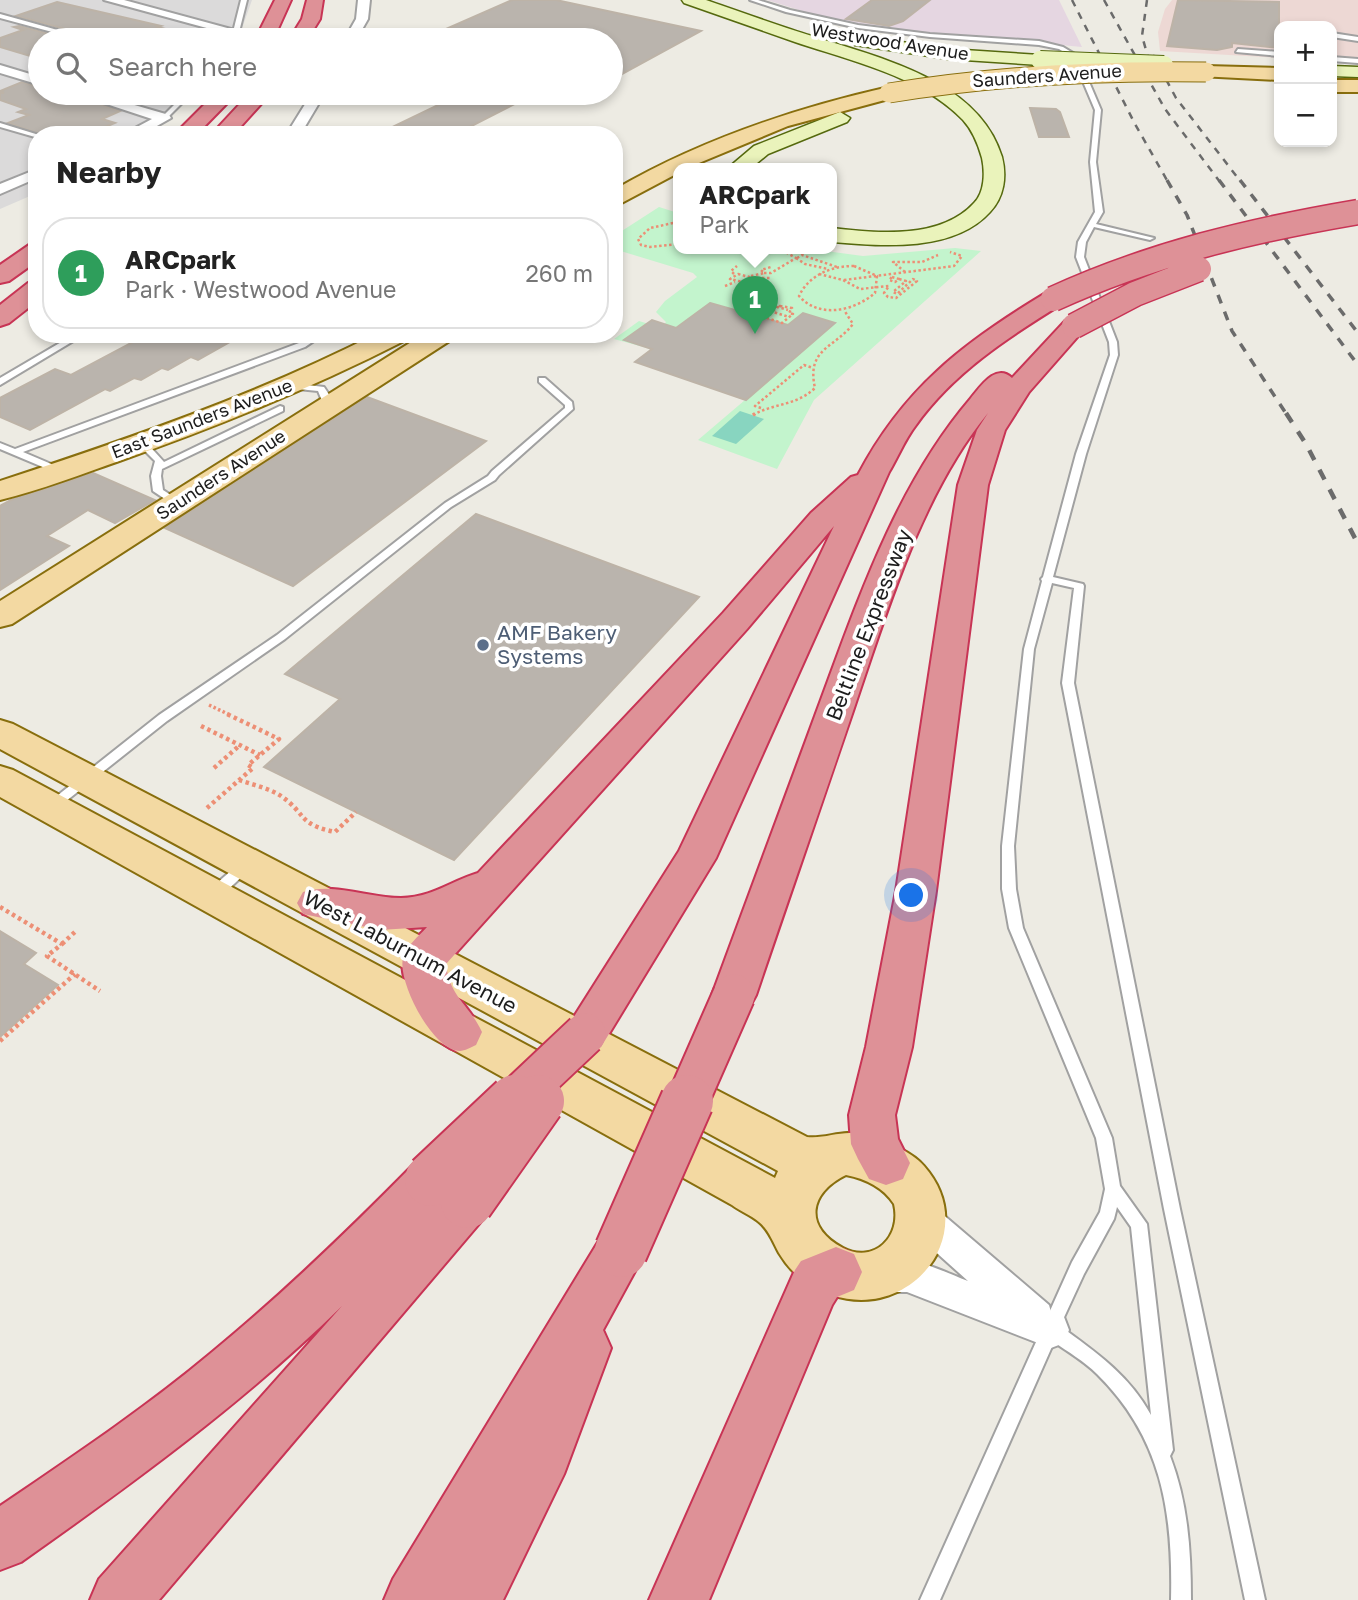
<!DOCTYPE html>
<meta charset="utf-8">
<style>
:root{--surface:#fff;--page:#f2f2f2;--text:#222;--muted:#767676;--line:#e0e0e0;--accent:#b72512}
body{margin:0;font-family:"Golos Text",sans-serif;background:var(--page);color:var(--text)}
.controls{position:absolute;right:21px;top:21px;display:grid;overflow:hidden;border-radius:14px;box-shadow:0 4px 10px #0003}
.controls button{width:63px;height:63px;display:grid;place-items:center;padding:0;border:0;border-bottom:2px solid var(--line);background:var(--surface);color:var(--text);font:35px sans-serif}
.you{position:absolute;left:912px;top:896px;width:24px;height:24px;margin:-18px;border:5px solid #fff;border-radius:50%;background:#1a73e8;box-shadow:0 0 0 10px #1a73e833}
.badge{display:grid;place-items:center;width:46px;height:46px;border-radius:50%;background:var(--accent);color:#fff;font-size:23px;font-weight:700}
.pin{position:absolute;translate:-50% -58px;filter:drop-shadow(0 2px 4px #0008)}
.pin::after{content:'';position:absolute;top:37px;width:24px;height:21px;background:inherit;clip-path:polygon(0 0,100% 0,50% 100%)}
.popup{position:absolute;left:673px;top:163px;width:164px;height:91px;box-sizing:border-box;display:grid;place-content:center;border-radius:14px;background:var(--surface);filter:drop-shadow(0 2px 5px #0005);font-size:23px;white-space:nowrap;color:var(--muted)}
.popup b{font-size:26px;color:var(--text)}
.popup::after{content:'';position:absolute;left:50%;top:100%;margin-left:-14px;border:14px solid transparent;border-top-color:var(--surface)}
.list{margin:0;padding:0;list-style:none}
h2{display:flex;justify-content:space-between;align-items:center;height:91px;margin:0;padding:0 28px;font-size:30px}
h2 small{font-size:23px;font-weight:400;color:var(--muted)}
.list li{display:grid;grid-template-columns:46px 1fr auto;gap:21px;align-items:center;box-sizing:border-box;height:112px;margin:0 14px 14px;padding:0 14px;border:2px solid var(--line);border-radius:28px}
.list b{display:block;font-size:26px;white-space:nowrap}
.list p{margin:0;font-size:23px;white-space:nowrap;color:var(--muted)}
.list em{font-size:23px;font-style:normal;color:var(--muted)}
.icon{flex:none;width:38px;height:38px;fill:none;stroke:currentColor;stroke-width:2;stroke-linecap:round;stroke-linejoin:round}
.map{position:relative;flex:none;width:1358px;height:1600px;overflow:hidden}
.search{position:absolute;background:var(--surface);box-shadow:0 4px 10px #0003;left:28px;top:28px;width:595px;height:77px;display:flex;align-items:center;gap:18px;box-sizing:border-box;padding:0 24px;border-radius:38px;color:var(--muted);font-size:26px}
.panel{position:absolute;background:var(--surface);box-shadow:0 4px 10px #0003;left:28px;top:126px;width:595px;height:217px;border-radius:28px}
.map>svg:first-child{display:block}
</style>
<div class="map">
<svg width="1358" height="1600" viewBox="0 0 1358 1600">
<rect width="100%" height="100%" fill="#edebe3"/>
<path fill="#dbdada" d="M0,0H252L240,34L234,40H40V93H186L147,135H37V193L0,209Z"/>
<path fill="#edd8d4" d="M1172,0H1358V64L1332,62V26H1279V58L1160,51L1158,32L1165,9Z"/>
<path fill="#e5d6e1" d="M767,0H1059L1082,47L869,27L815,15Z"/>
<path fill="#c3f4cd" d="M659,207L678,213V248H803L863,256L955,248L981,251L814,400L777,469L698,440L745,400L635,362L651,349L614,339L639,321L662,328L666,322L656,312L665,301L697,277L693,273L614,249V236Z"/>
<path fill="#88d5c0" d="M740,411L764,419L736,444L712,436Z"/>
<path fill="#bab4ad" stroke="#bdb3a7" stroke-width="2" d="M512,0H556L701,31L611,80V40H421Z
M872,0H930L903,21L889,26L846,19Z
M1178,0L1279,2V48L1232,43V47L1217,50L1167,46Z
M57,2L161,26L158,27L184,34L183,40H94L91,36L16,16Z
M19,26L73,40H40V59L0,47V38L23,30L14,27Z
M22,82L40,87V93H70L120,111L102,119L115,123L86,135H43L8,123L29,115L18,112L26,109L0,100V93H4L0,91Z
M102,93H164V94L139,104Z
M463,93H536L454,135H376Z
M1030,108L1056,109L1060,112L1069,137H1039Z
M710,303L788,325L803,313L835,323L746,400L635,362L652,349L624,340L652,320L676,328Z
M148,334H244L198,360L191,357L168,370L162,368L141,380L134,378L110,391L105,389L30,430L0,417V398L55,369L71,375Z
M367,397L486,441L293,586L165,528Z
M93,473L155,500L115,523L88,510L47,536L69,546L0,590V506L11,500Z
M476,514L699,597L454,860L264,767L340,699L285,674Z
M0,931L36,953L24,964L58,985L0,1037Z"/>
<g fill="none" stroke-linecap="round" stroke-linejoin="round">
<defs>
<path id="lane" d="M241,0H247L239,32L233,40H227L233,32Z
M750,0H758L790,10L858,25L930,34L1039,41L1063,47L1078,56L1101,110L1096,162L1103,212L1096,224L1154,238L1150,240L1094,227L1086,242L1084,257L1117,342L1118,355L1086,454L1053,577L1083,584L1084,586L1074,683L1180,1209L1265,1600H1245L1164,1209L1062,683L1074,588L1052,583L1034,649L1014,846L1016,889L1023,928L1112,1138L1120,1186L1147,1224L1173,1450L1170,1456C1188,1503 1191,1550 1191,1600H1171C1173,1512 1162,1438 1097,1374C1084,1361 1068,1352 1054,1342L940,1600H920L1072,1262L1100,1212L1105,1189L1096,1138L1009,928L1002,889V846L1024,649L1042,581L1041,579L1043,577L1076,454L1110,355L1109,342L1076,257L1078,242L1095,212L1090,162L1095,110L1073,58L1059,49L1039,45L930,37L858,28L786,12ZM1117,1207L1131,1227L1151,1415C1129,1375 1097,1353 1060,1326L1084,1274L1114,1219Z
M0,14L90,39L91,40H82L0,18Z
M1332,33L1358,37V41L1332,37Z
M1238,49L1279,52V56L1236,52Z
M1332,57L1358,59V63L1332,61Z
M186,93H192L166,119H162V117Z
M0,123L39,135L35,137L0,127Z
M75,334H85L0,385V378Z
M314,334H324L305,347L23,452L63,469V473H57L0,449V443L15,449L299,343Z
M539,378H545L572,402L573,409L499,475L495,480L451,507L285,639L167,721L56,809H48L46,806L48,803L159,715L277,635L445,503L488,476L492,471L565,408V405L539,382Z
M291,383L324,387L330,396L332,406L325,408L318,391L288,388L287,386Z
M280,406L283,407V411L162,469L161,476L163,490L180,501V505H174L153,491L151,476L155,461L139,445V441H145L164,462Z
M246,860L251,862L252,865L251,868L218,899H208L206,895L208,891L241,862Z"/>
<path id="street" d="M104,0H124L242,32L236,36Z
M358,0H370L368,19L356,40H344L356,19Z
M0,65L40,77V85L0,73Z
M73,93H93L169,115L171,118L141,135H122L152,119Z
M312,93H325L300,135H286Z
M37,169V178L0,194V184Z
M921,1201L933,1206L1049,1305L1051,1312L1064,1317L1069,1330L1064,1343L1051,1348L907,1292H881L869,1287L864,1275L869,1263C902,1249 936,1269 968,1281L909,1228L904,1217L909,1206Z"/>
<path id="secondary" d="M682,0H706C741,12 776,25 812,36C880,58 979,80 1002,157C1007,177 1004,197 990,212C953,253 881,246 832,242V228C877,233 940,240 974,203C985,192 985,172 982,158C978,144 973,131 963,120C921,76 851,61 795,42C758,29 721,16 684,3Z
M861,36L949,49L1040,55L1049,60L1040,65L949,59L855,45L852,41L855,37Z
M1332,66L1358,67V77L1332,76Z
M840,112L850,118L847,122L768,154L751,168H728L754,146Z"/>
<path id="primary" d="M1206,66L1279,68V80L1199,76L1197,72Z
M1332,80H1358V92H1332Z
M889,87L896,89L899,93L896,97L788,126L687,168H678V173L614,207V190C700,140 792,109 889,87Z
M376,334H410L406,340C314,387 219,426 122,460C82,474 41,490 0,500V481C128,439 256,395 376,334Z
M424,334H455L451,340L12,624L0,627V601Z
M0,720L13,724L807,1137C827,1139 843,1129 864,1135C885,1141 910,1150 924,1166C982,1232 912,1322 832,1295C809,1288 791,1273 779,1253C773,1242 769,1230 759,1222C751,1215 740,1211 732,1205L0,797V766L13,770L775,1178L778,1171L0,749ZM846,1175C866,1179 883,1187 894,1204C902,1237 874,1264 843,1248C803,1227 809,1193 846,1175Z"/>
<path id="highway" d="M275,0H291L273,40H255Z
M307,0H323L320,19L307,40H289L302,19Z
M216,93H237L196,135H174Z
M250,93H271L233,135H211Z
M37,243V261L9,281L0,283V265L29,245Z
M37,281V301L9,323L0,326V305L28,283Z
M1053,292L1062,294L1065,299L1062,304C1008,337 953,373 916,425C905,439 898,457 889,472L716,858L601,1047L585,1053L569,1047L563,1034L679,851L834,526L747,629L446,964C450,998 469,1004 482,1032L476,1045C472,1047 464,1051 460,1051C433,1051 397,982 403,958C406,946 419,936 427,927L380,930L303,914L297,903L303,892C333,882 369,898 401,898C433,897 449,882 478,873L723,613L811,513L851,477L858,475C903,389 963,343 1044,294Z
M1074,318L1083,321L1087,326L1029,392L1005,430L988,485L936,891L912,1047L895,1115L898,1139L910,1163L903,1179L886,1185L869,1179L858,1159L851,1144L849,1115L866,1047L896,891L958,485L977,430L988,413C922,493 887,611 854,708C822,804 788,899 756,995L749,1008L734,1013L719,1008L712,995C746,902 781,809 815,716C856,606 894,488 971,398C981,386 996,363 1012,378L1065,321Z
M431,1157L448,1164L455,1180L454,1184L467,1179L484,1186L492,1202L484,1218L159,1600H90L99,1579L342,1306C243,1403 133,1483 21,1562L0,1570V1506C72,1457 144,1409 211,1353C283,1294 349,1230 414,1164Z
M621,1227L639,1234L646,1251L603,1330L611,1348L564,1474L503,1600H384L393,1579L603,1234Z
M836,1247L854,1254L862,1272L854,1290L837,1297L832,1305L709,1600H649L795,1270L801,1261Z"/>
</defs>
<use href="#lane" stroke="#a1a1a1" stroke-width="4"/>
<use href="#street" stroke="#a1a1a1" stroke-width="4"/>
<use href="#secondary" stroke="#55690e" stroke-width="3"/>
<use href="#primary" stroke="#886e0d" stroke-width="4"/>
<use href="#highway" stroke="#c83455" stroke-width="4"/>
<path stroke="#ed8f75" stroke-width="2.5" stroke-dasharray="2.5 2.5" stroke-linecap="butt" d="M678,222L650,228L638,239L641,245L650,247L678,244
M796,258L805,264L828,269
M797,258L802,255L837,267
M854,266L877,276L875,293C854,311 819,319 799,296C809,275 831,266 854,266Z
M905,272L893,262H922L938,255
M764,273H771L796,258L778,248
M734,274L731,271L737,266
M738,274L753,278L747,283L730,279Z
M819,274L843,280L860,289L889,286L884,293L888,297L896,298L917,281L913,279L897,294L893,292L906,281L899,279
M751,276L764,273L761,270L771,267
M892,277L899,279L895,282L889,280Z
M757,278H770
M844,280L954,266L962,256L950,252
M725,286L735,282
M780,306L792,308L789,313L793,314L782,323L758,315L769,308Z
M744,307L762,312
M739,311L755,294L747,283
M770,311L789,317
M765,317L778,307L788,310
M761,408L755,406L804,365L813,368
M753,415C774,403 796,406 815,388C806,348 835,348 853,324L844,310"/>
<path stroke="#ed8f75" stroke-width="3.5" stroke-dasharray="2.5 2.5" stroke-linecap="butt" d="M753,415L756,413
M209,705L230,715"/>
<path stroke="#ed8f75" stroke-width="4.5" stroke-dasharray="3.5 3.5" stroke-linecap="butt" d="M201,726L260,755
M214,768L240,745
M239,780C253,785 269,788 281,796C307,814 297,824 335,832L356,812
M207,808L253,768L248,765L279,739L227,714
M0,907L62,944L47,956L100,991
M62,944L77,930
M0,1041L75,974"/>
<use href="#lane" fill="#fff" fill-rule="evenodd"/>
<use href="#street" fill="#fff" fill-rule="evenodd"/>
<use href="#secondary" fill="#eaf3bb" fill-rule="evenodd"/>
<use href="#primary" fill="#f3d9a2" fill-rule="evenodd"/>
<use href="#highway" fill="#de9197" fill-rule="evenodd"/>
<path stroke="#6b6b6b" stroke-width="2.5" stroke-dasharray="7 7" stroke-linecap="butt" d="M1072,0L1135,124L1168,182
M1104,0L1165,109L1220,182
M1147,0L1142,36L1152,71
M1153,55L1176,98L1241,182"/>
<path stroke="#6b6b6b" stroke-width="3.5" stroke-dasharray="9 9" stroke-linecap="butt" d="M1167,180L1187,215L1232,331L1287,415
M1219,180L1358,365
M1240,180L1358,333"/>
<path stroke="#6b6b6b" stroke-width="4.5" stroke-dasharray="11 11" stroke-linecap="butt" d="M1286,413L1306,444L1358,544"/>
<defs>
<path id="secondary-bridge" d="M1040,60L1164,65"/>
<path id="primary-bridge" d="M889,93C994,76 1099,70 1206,72"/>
<path id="highway-bridge-far2" d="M1053,299C1151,254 1252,230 1358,212
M1074,326L1135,294L1199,269"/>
<path id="highway-bridge-far1" d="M513,1102L585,1034
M687,1102L734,995"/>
<path id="highway-bridge" d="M431,1180L515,1101
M467,1202L538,1101
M621,1251L687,1101"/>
</defs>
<use href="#secondary-bridge" stroke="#55690e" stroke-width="20" stroke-linecap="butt"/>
<use href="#primary-bridge" stroke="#886e0d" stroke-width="21" stroke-linecap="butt"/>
<use href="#highway-bridge-far2" stroke="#c83455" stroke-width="27" stroke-linecap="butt"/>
<use href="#highway-bridge-far1" stroke="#c83455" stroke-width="45" stroke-linecap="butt"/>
<use href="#highway-bridge" stroke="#c83455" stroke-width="56" stroke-linecap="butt"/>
<use href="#secondary-bridge" stroke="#eaf3bb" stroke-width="18"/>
<use href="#primary-bridge" stroke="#f3d9a2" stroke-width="19"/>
<use href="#highway-bridge-far2" stroke="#de9197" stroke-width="24"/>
<use href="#highway-bridge-far1" stroke="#de9197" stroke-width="41"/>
<use href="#highway-bridge" stroke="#de9197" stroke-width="52"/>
</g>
<circle fill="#5c6f8a" stroke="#fff" stroke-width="2.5" cx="483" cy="645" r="7"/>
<g text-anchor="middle" stroke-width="7" stroke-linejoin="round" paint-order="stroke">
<g font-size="18" fill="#1d1d1d" stroke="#fff">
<text transform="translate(890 42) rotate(9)" y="6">Westwood Avenue</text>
<text transform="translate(1047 76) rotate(-4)" y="6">Saunders Avenue</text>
<text transform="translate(202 419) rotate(-21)" y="6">East Saunders Avenue</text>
<text transform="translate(221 475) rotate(-33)" y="6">Saunders Avenue</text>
</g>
<g font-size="21" fill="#1d1d1d" stroke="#fff">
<text transform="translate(869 625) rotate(-69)" y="7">Beltline Expressway</text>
<text transform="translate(410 952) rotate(28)" y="7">West Laburnum Avenue</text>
</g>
<g font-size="21" fill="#4e5e75" stroke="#fff" text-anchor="start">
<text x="497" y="640">AMF Bakery<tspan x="497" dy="24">Systems</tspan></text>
</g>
</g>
</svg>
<div class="controls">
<button>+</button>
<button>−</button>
</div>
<div class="you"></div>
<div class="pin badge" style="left:755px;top:334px;background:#2e9e5b">1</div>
<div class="popup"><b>ARCpark</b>Park</div>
<div class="search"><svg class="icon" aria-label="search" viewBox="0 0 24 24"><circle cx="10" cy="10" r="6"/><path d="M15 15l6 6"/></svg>Search here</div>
<section class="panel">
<h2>Nearby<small></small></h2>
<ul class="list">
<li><span class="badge" style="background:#2e9e5b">1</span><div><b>ARCpark</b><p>Park · Westwood Avenue</p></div><em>260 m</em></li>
</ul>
</section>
</div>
